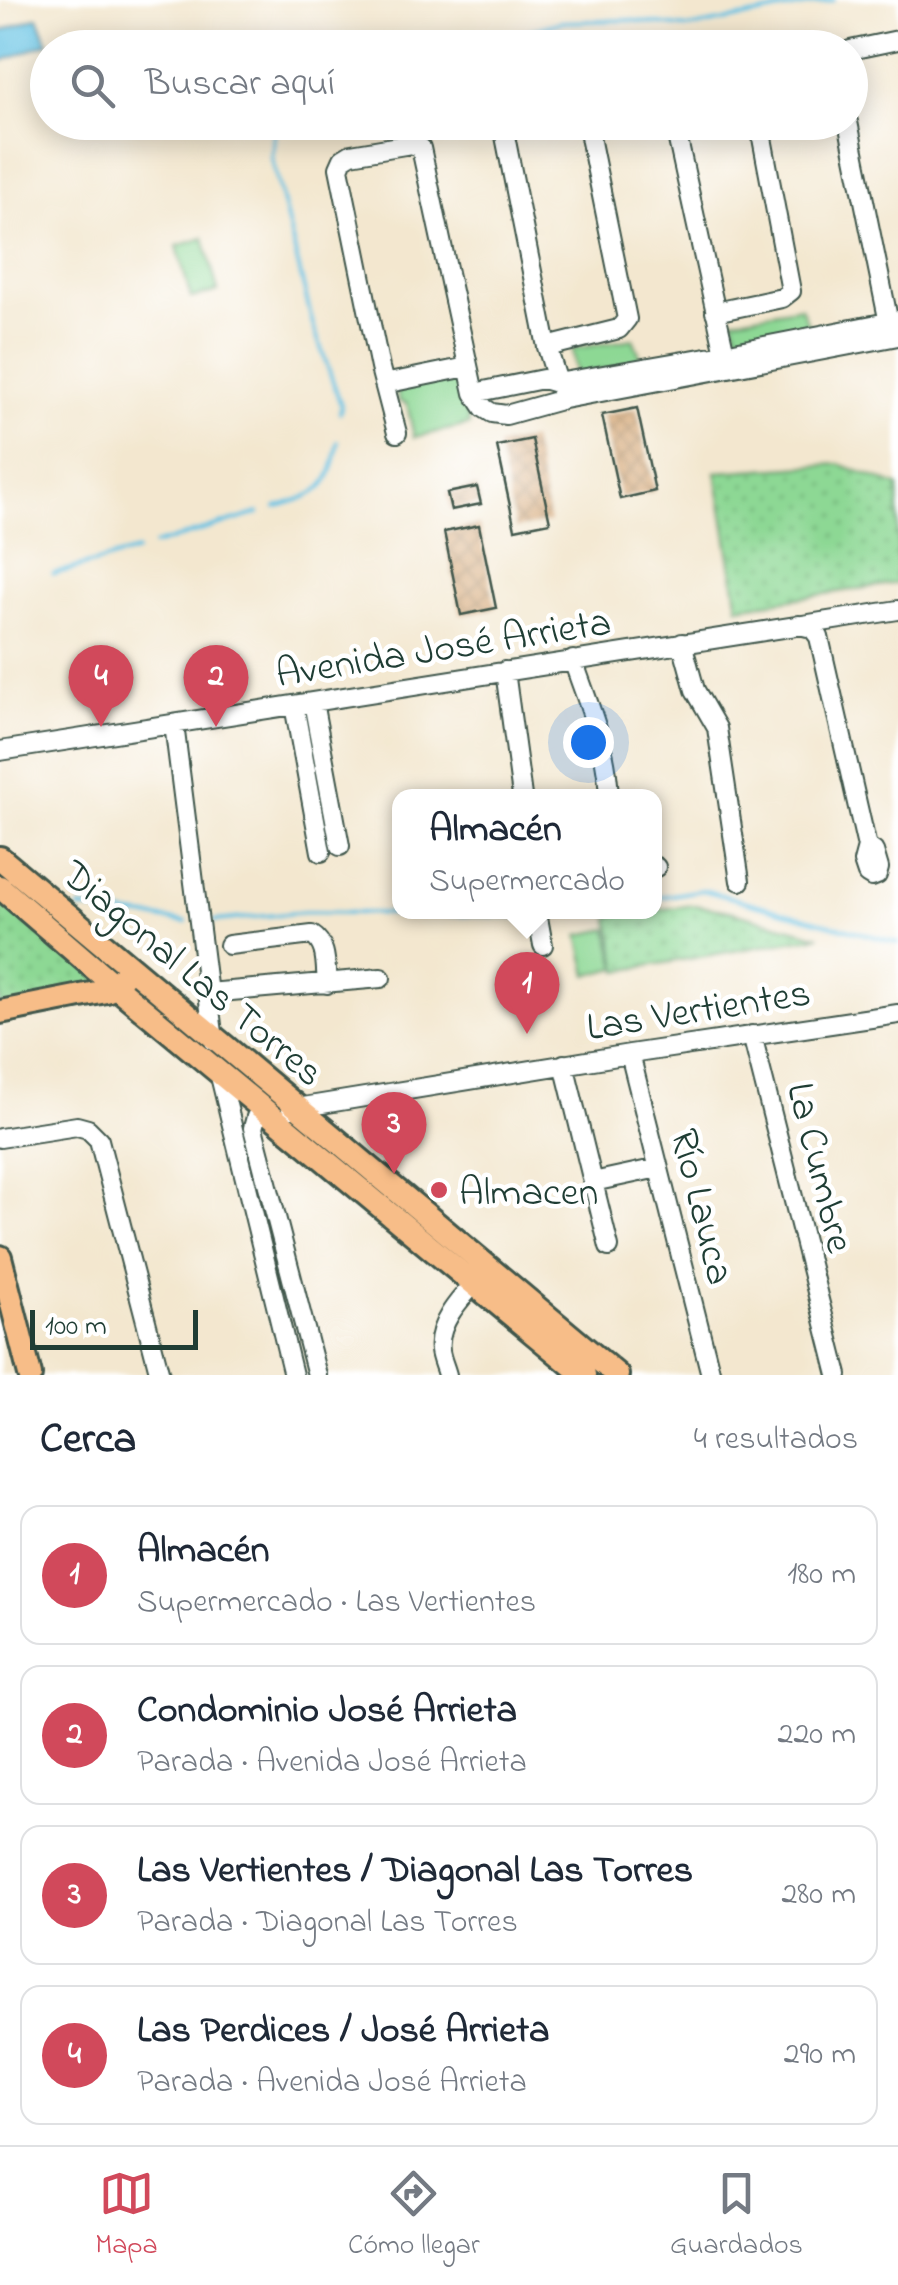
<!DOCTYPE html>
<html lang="es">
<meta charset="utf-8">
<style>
:root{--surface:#fff;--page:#f2f2f3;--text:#1f2937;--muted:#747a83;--line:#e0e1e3;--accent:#d1495b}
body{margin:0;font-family:"Indie Flower",sans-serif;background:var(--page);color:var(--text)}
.scale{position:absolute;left:30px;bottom:25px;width:168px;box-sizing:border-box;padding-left:10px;border:5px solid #1f3d34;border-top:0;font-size:28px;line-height:35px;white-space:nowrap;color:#1f3d34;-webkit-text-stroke:8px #fff;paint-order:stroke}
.you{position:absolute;left:588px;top:742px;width:35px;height:35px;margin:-25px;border:8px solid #fff;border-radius:50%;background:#1a73e8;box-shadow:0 0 0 15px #1a73e833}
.badge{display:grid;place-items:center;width:65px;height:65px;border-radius:50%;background:var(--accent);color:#fff;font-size:32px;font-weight:700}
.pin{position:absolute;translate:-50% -82px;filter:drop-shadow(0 2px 5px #0008)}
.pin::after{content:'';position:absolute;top:52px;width:35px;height:30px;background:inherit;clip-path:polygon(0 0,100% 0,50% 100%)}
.popup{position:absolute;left:392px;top:789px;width:270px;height:130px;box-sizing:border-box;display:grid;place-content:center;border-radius:20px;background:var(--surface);filter:drop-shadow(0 2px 8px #0005);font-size:32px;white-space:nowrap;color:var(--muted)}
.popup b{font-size:38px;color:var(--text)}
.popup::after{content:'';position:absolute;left:50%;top:100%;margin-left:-20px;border:20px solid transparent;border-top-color:var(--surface)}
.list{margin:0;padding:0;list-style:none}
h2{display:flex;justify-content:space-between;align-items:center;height:130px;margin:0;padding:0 40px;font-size:42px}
h2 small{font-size:32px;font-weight:400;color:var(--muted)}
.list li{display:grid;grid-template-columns:65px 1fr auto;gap:30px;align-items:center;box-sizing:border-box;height:140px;margin:0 20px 20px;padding:0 20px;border:2px solid var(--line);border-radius:20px}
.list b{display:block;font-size:38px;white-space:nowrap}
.list p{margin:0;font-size:32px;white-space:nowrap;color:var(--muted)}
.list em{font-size:32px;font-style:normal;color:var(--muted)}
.icon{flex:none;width:55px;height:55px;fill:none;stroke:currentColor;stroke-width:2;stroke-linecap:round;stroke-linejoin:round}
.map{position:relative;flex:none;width:898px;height:1375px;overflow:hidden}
.search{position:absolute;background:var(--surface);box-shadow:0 5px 25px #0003;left:30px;right:30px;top:30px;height:110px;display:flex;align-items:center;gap:25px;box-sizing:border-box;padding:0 35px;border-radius:55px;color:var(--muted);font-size:38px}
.sheet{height:770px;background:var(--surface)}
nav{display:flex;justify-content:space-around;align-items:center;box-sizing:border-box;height:140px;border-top:2px solid var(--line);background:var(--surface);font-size:28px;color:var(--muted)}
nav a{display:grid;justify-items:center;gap:5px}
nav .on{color:var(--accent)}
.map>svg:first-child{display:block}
</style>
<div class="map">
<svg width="898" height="1375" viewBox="0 0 898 1375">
<defs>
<pattern id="park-dots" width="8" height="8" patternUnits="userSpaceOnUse" patternTransform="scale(2.5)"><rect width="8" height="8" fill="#8dd894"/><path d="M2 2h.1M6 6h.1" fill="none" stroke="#79ba80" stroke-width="1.8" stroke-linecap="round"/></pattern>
<pattern id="building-cross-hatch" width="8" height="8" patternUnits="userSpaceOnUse" patternTransform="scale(2.5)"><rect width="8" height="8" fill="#d4a673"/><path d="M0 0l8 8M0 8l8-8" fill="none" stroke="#ab885f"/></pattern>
</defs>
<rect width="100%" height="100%" fill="#fff"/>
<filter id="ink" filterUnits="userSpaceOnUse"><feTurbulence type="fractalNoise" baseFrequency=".01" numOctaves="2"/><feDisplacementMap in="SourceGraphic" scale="20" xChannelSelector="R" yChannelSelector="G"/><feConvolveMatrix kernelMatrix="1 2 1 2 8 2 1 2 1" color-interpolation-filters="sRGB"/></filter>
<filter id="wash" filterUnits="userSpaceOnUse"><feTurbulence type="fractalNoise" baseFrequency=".0048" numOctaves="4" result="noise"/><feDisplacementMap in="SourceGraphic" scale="40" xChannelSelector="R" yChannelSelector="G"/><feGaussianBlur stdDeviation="2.25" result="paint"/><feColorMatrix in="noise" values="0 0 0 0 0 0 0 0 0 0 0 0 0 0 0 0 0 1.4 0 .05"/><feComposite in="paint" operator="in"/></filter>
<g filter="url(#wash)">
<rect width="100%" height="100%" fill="#f3e7cf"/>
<path fill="#8dd894" stroke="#568a64" stroke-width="2.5" d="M204,238L218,291L191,298L177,246Z
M801,307L811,332L739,345L734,319Z
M633,339L643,362L576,375L572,349Z
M460,377L469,425L414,437L407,404L399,401L397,393L402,388Z
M608,929L617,968L588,975L579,935Z"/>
<path fill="url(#park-dots)" stroke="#568a64" stroke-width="2.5" d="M839,464L898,486V583L738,607L716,472Z
M0,894L110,988L0,1009Z
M694,905L729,911L820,936L619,971L609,919L616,915Z"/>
<path fill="#65c2e3" stroke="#42808c" stroke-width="2.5" d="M38,17L48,43L0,62V32Z"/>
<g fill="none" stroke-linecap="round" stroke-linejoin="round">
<path stroke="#65c2e3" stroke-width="4" d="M469,48L561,22L629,20L688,28L834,0
M275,122L272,159L313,325L341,405L340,413
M276,507C321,493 331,490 338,442
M154,545L259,513
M53,574L137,551
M654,898L703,890L898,943
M80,908L186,922
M545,914L561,912
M215,921L306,912L530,916"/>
</g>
<g id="blocks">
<path fill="url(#building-cross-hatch)" d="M637,408L655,491L620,499L602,415Z
M532,439L550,522L515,529L497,446Z
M477,487L481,504L451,510L447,493Z
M479,525L496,608L461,615L444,532Z"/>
</g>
</g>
<g filter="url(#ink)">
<use href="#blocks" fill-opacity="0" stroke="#3f564b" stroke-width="2.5"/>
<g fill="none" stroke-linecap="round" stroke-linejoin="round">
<defs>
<path id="minor" d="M850,50L898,40
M509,122L506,126L505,136L547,347L560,389
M674,122L727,363
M848,122L891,333
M715,312L782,298L791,291L759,122
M547,347L619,329L627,319L587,122
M384,384L467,367
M474,393L543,379L557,383L724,354L898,320
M397,433L380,368L339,168L343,159L351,154L411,144L421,148L474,393L484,408L492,413L506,415L564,399L898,336
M799,625L812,628L819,637L867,847L874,851L879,868L877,875L872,877L867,874L863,862L867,847
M682,643L695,690L717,728L740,881
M573,660C590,710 606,742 609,796
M505,671L522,796
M313,702L340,846
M294,705L321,852
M174,724L214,1041
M0,751L898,610
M654,867H656
M537,912L543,945
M229,945L312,935C328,945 325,967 327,984
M208,993L381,978
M752,1035L838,1375
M630,1054L711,1375
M564,1064L609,1247
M219,1072L293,1375
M263,1108L256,1117L253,1128L317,1375
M291,1109L630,1054L898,1014
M0,1138L77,1126L88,1129L99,1140L160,1375
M593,1182L658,1168
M447,1375C445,1367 441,1359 440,1351C436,1322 464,1295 482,1275"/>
<path id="major" d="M0,858L617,1375
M0,887L116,987L584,1375
M0,1012L106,991L116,987L123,976
M0,1257L30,1375"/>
</defs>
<use href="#minor" stroke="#3f564b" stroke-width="22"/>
<use href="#major" stroke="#3f564b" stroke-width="28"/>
<use href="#minor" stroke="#fff" stroke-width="18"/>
<use href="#major" stroke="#f7bd88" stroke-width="22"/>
</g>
</g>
<circle fill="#d1495b" stroke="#fff" stroke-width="4" cx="439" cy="1190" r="10"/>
<g text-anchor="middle" stroke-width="9" stroke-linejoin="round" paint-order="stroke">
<g font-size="40" fill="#1f3d34" stroke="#fff">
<text transform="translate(443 646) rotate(-9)" y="14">Avenida José Arrieta</text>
<text transform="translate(194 972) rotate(40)" y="14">Diagonal Las Torres</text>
<text transform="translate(698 1008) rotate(-9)" y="14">Las Vertientes</text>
<text transform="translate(822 1167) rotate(76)" y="14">La Cumbre</text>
<text transform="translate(704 1206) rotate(76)" y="14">Río Lauca</text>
</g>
<g font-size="40" fill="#1f3d34" stroke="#fff" text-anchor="start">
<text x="459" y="1204">Almacen</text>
</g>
</g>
</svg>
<div class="scale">100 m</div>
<div class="you"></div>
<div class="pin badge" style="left:527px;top:1034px">1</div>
<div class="popup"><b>Almacén</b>Supermercado</div>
<div class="pin badge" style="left:216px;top:727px">2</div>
<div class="pin badge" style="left:394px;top:1174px">3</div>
<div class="pin badge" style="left:101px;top:727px">4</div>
<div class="search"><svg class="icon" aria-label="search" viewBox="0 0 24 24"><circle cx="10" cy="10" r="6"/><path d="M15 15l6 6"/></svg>Buscar aquí</div>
</div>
<section class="sheet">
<h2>Cerca<small>4 resultados</small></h2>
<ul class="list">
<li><span class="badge">1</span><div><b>Almacén</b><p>Supermercado · Las Vertientes</p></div><em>180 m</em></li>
<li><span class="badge">2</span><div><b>Condominio José Arrieta</b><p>Parada · Avenida José Arrieta</p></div><em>220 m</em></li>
<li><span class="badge">3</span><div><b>Las Vertientes / Diagonal Las Torres</b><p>Parada · Diagonal Las Torres</p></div><em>280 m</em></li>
<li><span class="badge">4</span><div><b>Las Perdices / José Arrieta</b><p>Parada · Avenida José Arrieta</p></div><em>290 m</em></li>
</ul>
</section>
<nav>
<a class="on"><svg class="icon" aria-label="map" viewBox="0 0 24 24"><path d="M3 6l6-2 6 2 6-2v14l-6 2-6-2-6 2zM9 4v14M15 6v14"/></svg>Mapa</a>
<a><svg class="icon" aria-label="directions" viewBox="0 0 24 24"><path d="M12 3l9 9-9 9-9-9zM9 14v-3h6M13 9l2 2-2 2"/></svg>Cómo llegar</a>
<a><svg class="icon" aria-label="saved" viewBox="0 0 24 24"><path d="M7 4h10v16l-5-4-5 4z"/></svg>Guardados</a>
</nav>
